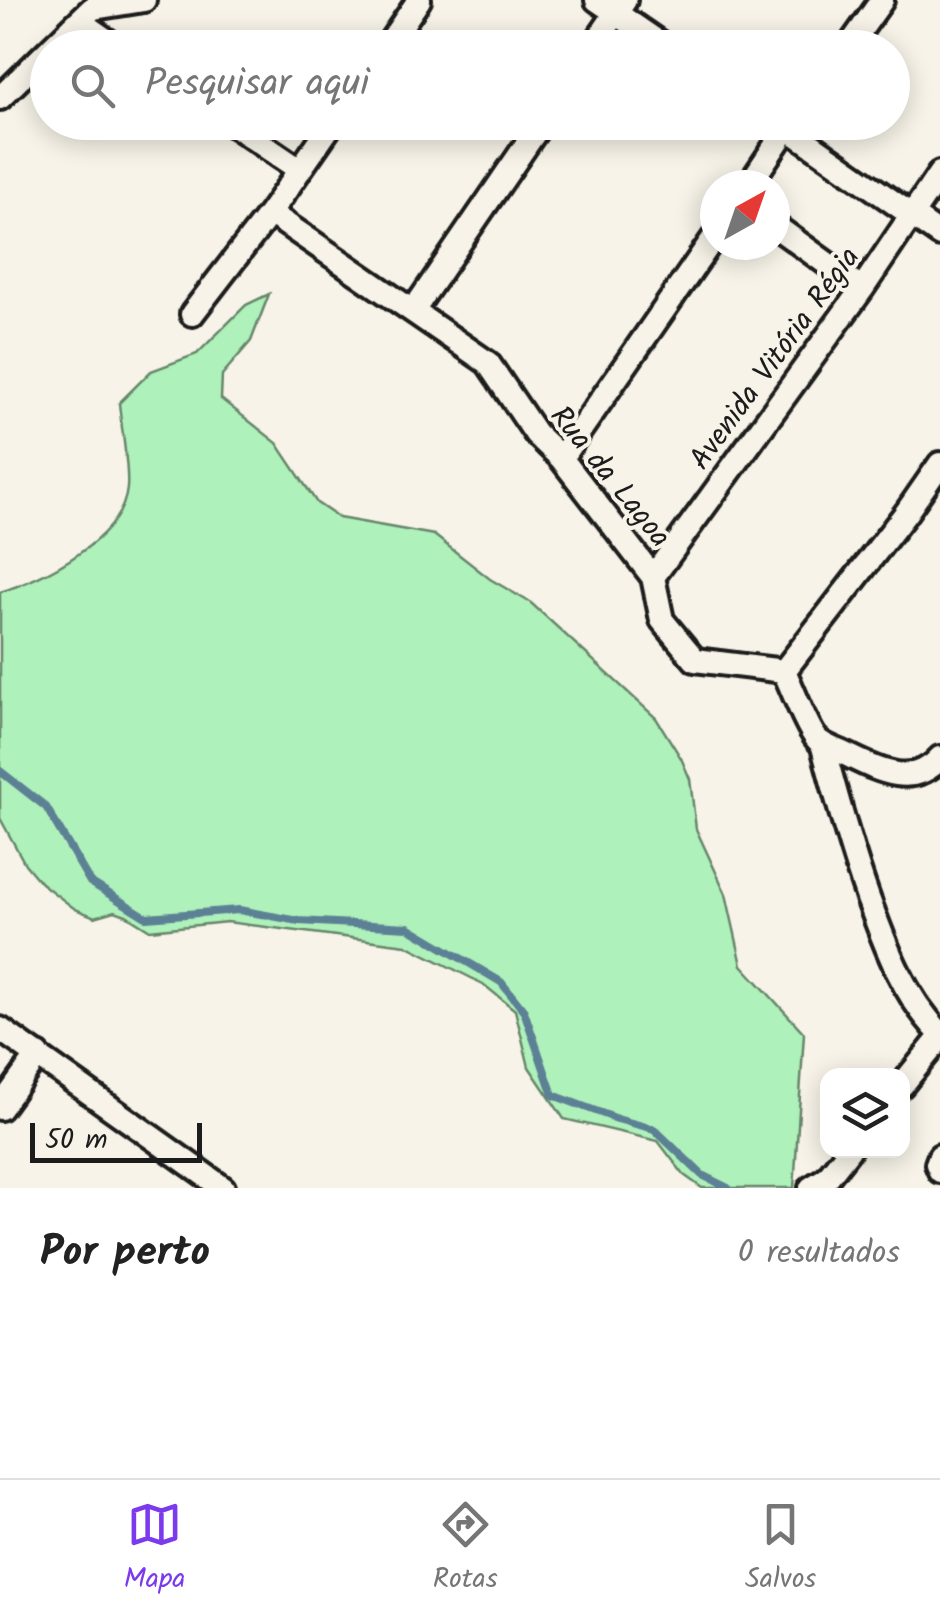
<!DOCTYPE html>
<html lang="pt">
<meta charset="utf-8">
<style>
:root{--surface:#fff;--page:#f2f2f2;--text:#222;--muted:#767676;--line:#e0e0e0;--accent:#7c3aed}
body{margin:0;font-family:Kalam,sans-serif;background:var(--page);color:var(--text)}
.controls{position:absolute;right:30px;bottom:30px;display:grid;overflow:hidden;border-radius:20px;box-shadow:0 5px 25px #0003}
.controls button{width:90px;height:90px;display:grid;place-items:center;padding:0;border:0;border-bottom:2px solid var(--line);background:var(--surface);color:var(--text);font:50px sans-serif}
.compass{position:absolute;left:700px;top:170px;width:90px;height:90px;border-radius:50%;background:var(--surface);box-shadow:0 5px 25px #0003;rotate:40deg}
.scale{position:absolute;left:30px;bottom:25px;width:172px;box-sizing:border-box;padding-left:10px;border:5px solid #1c1c1c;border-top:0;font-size:28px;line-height:35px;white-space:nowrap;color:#1c1c1c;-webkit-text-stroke:8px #f7f3e8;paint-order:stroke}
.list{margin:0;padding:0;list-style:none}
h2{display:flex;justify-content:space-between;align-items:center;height:130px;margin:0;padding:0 40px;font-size:42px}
h2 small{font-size:32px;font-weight:400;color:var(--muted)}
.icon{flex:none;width:55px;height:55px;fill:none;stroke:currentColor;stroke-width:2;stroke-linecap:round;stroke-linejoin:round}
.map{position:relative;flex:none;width:940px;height:1188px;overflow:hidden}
.search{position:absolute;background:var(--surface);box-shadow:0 5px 25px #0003;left:30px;right:30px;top:30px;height:110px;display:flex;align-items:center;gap:25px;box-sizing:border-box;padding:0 35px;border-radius:55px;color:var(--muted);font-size:38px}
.sheet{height:290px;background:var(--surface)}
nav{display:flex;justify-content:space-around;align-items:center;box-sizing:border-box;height:140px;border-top:2px solid var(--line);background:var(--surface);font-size:28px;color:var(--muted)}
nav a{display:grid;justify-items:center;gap:5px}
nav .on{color:var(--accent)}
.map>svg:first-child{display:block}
</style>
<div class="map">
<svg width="940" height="1188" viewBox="0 0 940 1188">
<rect width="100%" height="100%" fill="#f7f3e8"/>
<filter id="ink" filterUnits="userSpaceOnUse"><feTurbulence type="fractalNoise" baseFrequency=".01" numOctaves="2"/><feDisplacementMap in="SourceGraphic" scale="20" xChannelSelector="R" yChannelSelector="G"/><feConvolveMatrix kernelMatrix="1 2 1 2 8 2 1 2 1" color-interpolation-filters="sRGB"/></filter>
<g filter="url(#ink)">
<path fill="#aff1ba" stroke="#66866b" stroke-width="2.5" d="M269,294L251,341L222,375L221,399L277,443L317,503L339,518L434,535L490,579L531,603L656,718L681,758L690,779L696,829L726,894L742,965L804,1033L794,1188H702L684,1175L658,1141L564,1119L529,1067L515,1010L483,984L406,945L227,922L150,930L126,915L115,911L95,917L75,909L41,883L25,864L0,818V592C43,579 123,539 127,488C129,465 121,427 119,403L151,371L197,354L246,305Z"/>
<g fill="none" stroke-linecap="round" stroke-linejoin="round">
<path stroke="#5b8195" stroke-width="8" d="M0,771L46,807L90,882L146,917L239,910L299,921L408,927L501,982L524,1011L553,1095L617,1119L654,1129L702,1175L728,1188"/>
<defs>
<path id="minor" d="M597,0L667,48
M94,8L144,0
M79,21L118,48
M51,48L101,0
M386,48L419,0
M592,48L625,0
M848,48L882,0
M0,98L48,51
M229,122L300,170
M779,122L940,235
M749,185L791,122
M270,213L488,363L536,434L561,458L653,577L662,620L695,660L784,671C791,685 809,734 819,741C826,747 839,751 847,755C878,770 913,789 940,758
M775,226L862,289
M413,311L542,122
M192,314L270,213L333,122
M561,458L715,236
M653,577L862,289L940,173
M784,671L906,513L940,464
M822,743C836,796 850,847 868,898C886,947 903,995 940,1033
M0,1029L223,1188
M902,1085L940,1038
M0,1108L38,1055
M940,1156L937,1164L940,1171
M811,1188L827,1178L849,1150"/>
</defs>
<use href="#minor" stroke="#1c1c1c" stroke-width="30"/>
<use href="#minor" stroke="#f7f3e8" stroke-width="22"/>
</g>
</g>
<g text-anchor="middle" stroke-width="8" stroke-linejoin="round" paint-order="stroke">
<g font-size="30" fill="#1c1c1c" stroke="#f7f3e8">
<text transform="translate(774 358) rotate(-54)" y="10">Avenida Vitória Régia</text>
<text transform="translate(611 476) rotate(51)" y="10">Rua da Lagoa</text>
</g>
</g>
</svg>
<div class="controls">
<button><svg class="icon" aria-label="layers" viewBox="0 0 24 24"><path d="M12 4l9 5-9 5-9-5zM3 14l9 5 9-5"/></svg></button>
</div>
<svg class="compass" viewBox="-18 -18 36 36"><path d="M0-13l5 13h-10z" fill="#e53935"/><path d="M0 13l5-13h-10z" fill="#767676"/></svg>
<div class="scale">50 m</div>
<div class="search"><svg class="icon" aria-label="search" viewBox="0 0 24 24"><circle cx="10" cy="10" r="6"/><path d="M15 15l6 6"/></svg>Pesquisar aqui</div>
</div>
<section class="sheet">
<h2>Por perto<small>0 resultados</small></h2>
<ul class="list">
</ul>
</section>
<nav>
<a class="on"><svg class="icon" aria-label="map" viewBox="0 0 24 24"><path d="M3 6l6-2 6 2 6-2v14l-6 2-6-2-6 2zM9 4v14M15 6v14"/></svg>Mapa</a>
<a><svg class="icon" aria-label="directions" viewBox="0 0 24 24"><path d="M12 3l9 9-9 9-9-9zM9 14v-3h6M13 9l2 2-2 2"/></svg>Rotas</a>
<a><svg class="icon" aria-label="saved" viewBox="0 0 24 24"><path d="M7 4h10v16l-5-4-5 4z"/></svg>Salvos</a>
</nav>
